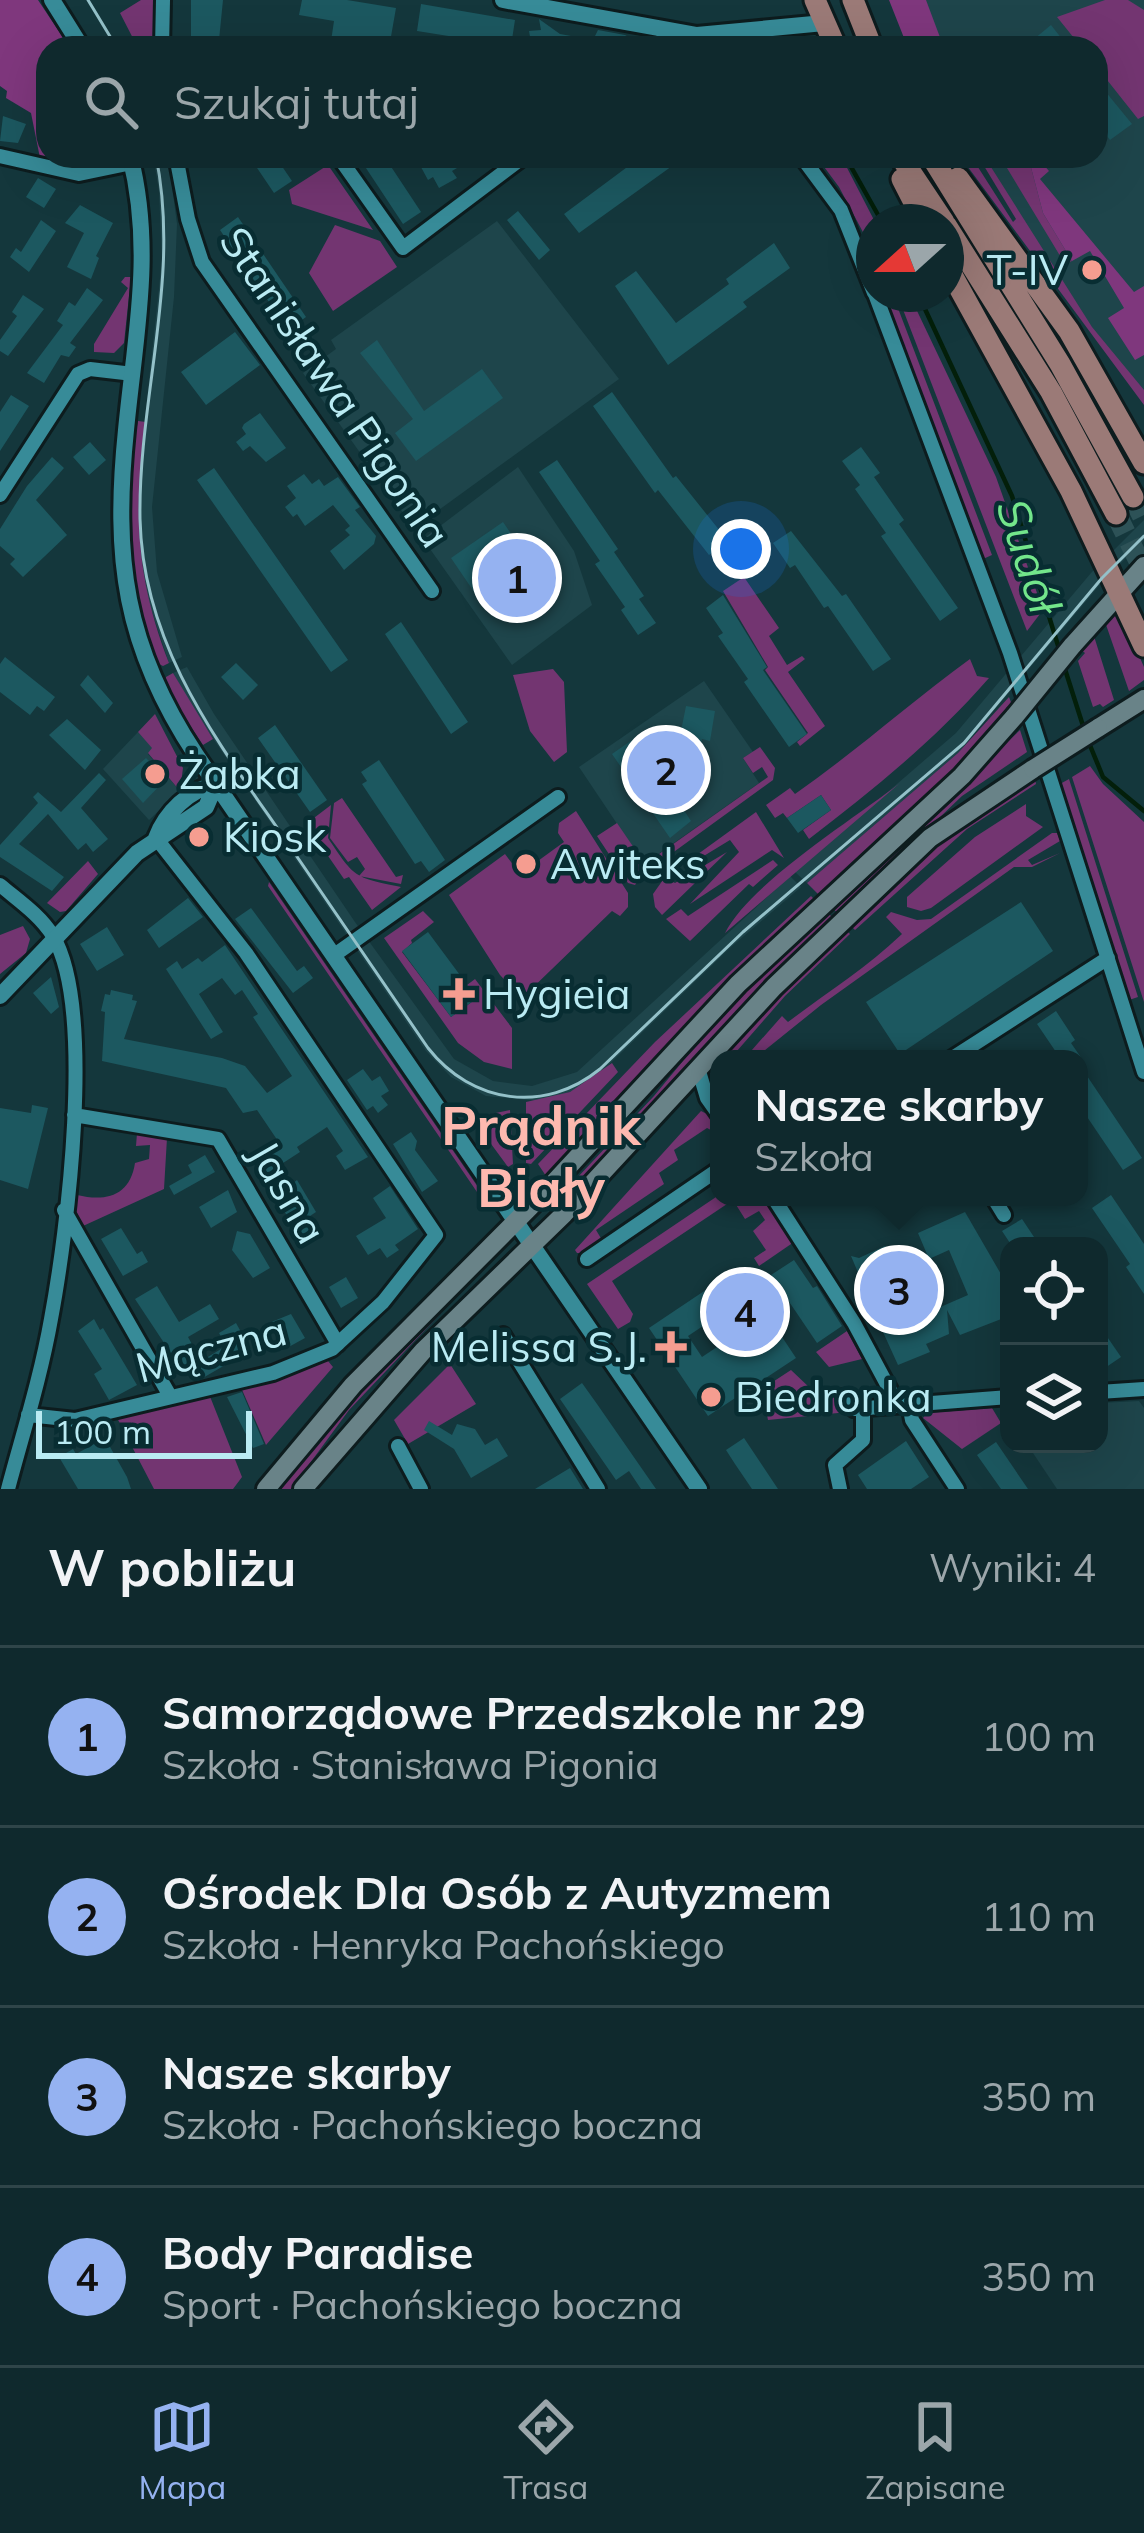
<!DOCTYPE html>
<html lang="pl">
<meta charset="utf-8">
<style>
:root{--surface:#0f292d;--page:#1d3539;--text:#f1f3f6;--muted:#9ba6aa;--line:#2f4549;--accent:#95b2f1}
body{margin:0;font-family:Mulish,sans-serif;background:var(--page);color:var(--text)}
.controls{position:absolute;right:36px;bottom:36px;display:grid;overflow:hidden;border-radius:24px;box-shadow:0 12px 48px #0002}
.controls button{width:108px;height:108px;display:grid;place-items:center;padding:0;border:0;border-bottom:3px solid var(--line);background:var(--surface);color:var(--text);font:60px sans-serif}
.compass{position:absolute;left:856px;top:204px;width:108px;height:108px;border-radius:50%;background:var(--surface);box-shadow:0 12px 48px #0002;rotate:249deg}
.scale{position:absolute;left:36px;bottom:30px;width:216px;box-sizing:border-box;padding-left:12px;border:6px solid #baebf3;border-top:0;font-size:33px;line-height:42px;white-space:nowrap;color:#baebf3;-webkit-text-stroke:9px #082d32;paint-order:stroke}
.you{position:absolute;left:741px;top:549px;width:42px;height:42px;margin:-30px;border:9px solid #fff;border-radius:50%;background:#1a73e8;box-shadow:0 0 0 18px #1a73e833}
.badge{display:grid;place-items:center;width:78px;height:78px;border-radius:50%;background:var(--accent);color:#111;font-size:39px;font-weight:700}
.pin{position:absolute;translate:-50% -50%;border:6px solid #fff;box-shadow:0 3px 12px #0006}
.popup{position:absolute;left:710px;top:1050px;width:378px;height:156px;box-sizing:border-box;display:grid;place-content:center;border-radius:24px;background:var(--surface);filter:drop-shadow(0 3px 9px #0005);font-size:39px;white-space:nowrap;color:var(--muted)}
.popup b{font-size:45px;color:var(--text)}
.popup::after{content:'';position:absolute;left:50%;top:100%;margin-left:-24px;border:24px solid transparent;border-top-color:var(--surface)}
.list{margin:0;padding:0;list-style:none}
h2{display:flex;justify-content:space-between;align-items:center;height:156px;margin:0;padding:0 48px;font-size:51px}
h2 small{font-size:39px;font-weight:400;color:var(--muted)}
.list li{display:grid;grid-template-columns:78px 1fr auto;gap:36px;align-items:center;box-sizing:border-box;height:180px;padding:0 48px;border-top:3px solid var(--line)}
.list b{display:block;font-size:45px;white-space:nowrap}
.list p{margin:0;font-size:39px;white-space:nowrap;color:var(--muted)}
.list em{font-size:39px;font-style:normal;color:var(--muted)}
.icon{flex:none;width:66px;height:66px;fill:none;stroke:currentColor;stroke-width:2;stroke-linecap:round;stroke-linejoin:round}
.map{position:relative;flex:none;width:1144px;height:1489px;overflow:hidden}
.search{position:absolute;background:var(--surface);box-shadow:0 12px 48px #0002;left:36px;right:36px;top:36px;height:132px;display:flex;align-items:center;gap:30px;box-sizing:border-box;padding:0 42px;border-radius:36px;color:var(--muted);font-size:45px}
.sheet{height:876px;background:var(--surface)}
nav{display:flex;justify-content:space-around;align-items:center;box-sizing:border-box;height:168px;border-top:3px solid var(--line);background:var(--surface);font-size:33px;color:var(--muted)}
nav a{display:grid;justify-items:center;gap:6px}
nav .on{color:var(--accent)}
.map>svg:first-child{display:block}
</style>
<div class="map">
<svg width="1144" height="1489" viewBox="0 0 1144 1489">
<rect width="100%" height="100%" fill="#14373c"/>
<path fill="#1e454b" d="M896,0H1144V395L1089,326L980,156H1096V48H922Z
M153,156H168L177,224L174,297L152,507L157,572L182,657L169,663L146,594L138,533L139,474L162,260L159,191Z
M497,221L619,379L414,528L303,373L336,349L331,340Z
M518,467L574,551L592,605L512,665L423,539Z
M1144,520V540L1103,581L958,753L807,883L795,872L956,733L1091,573Z
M187,667L214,714L355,922L454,1059L493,1081L532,1086L577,1072L790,876L801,887L731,947L593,1080L570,1092L539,1101L486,1096L451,1077L426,1051L193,709L173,673Z
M704,681L753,752L743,758L759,783L644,864L579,767Z
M138,732L153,748L148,754L180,791L149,820L103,769Z
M1139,1401L1144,1408V1489H1057L1027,1444H1099V1403Z"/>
<path fill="#733571" d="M141,0H157L155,48H138L120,13Z
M1105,0H1128L1144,10V116L1138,119L1096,66V48H1082L1057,17Z
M816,156H841L843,160L875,222L874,253L839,187Z
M978,156H984L1092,327L1144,390V405L965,163L976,164L1013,222L1016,219Z
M1022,156H1028L1043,213L1072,261L1065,264L1007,168L1023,160Z
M328,165L373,230L292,204L289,190Z
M335,225L380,241L397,267L333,311L309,273Z
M125,277H131L124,343L114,353L94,352V344L128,288L121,282Z
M881,294H892L896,303L992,555L983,559Z
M897,294H909L996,477L1043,610L1027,631Z
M138,421L146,422C133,512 136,578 169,663L163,666L153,661C129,576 121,508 138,421Z
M744,577L779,628L769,636L787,665L802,656L805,659L788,672L825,726L800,746L797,742L808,733L765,670L768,667L723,591Z
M1118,607L1144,667V680L1129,691L1104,619Z
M1093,633L1114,700L1103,707L1100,704L1093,707L1078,661L1085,653L1080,649Z
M970,659L977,676L989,678C935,740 874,789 809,839L803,830L831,810L821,795L787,818L783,813L775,818L766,805L790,788L795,794C855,752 910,703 970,659Z
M553,669L564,682L567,752L554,762L530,731L513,675Z
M173,673L213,739L203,745L165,688L166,677Z
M1009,697L1012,705L967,761L821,897L807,883L958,753Z
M155,714L183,768L180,791L148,753L152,748L138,732Z
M1020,730L1027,752L962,796L839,914L832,908Z
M760,747L775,768L773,780L642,875L635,885L628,883L597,836L617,823L645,864L768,777L762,767L753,773L743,758Z
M1090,766L1103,784L1144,822V1002L1072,777Z
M1035,779L1036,784L967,829L855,930L850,925L944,838Z
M1069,779L1138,997L1129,1000L1060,784Z
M900,783L725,933C750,883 854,819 900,783Z
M342,798L396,877L403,875L401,884L359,876L365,869L357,857L348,862L330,838L334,803Z
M1026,804V816L1043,827L931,908L921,911L907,907V897L975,837Z
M331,805L328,838C355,878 353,877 401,887L372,910L349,877L344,879L306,824Z
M576,811L628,893V907L620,916L612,911L522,998L500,975L449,895L505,854L520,874L564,842L558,833L559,823Z
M756,812L784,858L772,850L690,904L739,852L730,840L689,865L687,862Z
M1052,833H1057L1060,841L1028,860L1032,865L1060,853L1032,867H1014L821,1005L754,1059H744L782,1016L788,1022C829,991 865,969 902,934L886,917L891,912L917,920L931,919Z
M727,852L662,915L655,907L653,894L665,877L675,883Z
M773,860L778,865L753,887L749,884L690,941L666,919L681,909L688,916Z
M88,861L98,874L66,911L60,912L47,903Z
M269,882L480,1190L477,1192L268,886Z
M811,896L816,901L725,987L546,1176L538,1164L655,1042Z
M423,911L434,922L411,940L412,943L402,952L451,1017L476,999L467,985L475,979L512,1028V1069L484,1062L458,1043L384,938Z
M827,912L834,919L564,1198L561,1195L654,1096L730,1004Z
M23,926L30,939L26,953L0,974V935Z
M845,929L850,934L785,996L730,1059H719V1075L708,1088L706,1074L711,1066Z
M612,1063L618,1072L531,1164L526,1163V1102L570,1092Z
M510,1110L513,1164L508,1167L472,1118Z
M701,1111L709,1115L717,1133L707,1128L674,1150L678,1160L659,1173L664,1184L596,1230L602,1240L584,1253H577L575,1250Z
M137,1133L167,1138L164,1189L83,1226L75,1209L77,1195C106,1202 130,1196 135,1163L149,1159L150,1145L136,1146Z
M719,1195L765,1197L794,1242L759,1266L754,1258L766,1250L753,1231L765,1220L759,1211L745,1219L733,1200L612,1281L633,1314L630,1322L618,1329L587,1284Z
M439,1308L442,1312L349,1410L291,1489H277L331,1424Z
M847,1331L862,1359L829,1367L816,1352Z
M328,1361L333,1367L266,1445L240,1385Z
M450,1364L476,1404L408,1444L394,1420Z
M791,1370L810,1388L837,1398L848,1412L768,1420L762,1389Z
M209,1394L242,1477L233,1489H154L115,1414Z
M992,1408L1001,1423L962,1449L923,1418L927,1413Z"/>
<path fill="#7f377d" d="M0,0H38L70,48H48V156L78,158L63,162L40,158L31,113L6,98L7,91L0,86Z
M889,0H926L941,40L924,48H908Z
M1028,156H1036L1049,171L1040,179L1134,292L1144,286V355L1135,360L1108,318L1124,308L1090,251L1072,261L1043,213Z"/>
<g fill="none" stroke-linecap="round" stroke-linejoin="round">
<path stroke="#031f0a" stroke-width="4.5" d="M845,156L882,222
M918,294L1012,496L1060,652
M1063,663L1085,732
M1089,743L1103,777L1144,811"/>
</g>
<path fill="#1c5860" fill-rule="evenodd" d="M191,0H223L219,40L191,38Z
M302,0H347L396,8L389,48H330L334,21L299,15Z
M421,4L515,20L511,46L417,31Z
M539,19L560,34L593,40L598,30L625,35L649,48H532L529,31L541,30Z
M1051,25L1069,48H1023Z
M1096,80L1132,124L1110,140L1096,121Z
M3,116L26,124L18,143L0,141Z
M249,156H275L292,181L274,193Z
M358,156H384L421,212L403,224Z
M415,156H477L452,171L457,178L439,188L433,177L428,180Z
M642,156H686L579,233L564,214Z
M38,178L56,189L44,208L26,197Z
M80,205L113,223L96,256L99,258L91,279L67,267L84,233L65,223Z
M518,211L550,250L539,260L507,220Z
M238,217L306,317L288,330L220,230Z
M41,220L56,231L29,272L10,257L16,248L21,252Z
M774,243L790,268L743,302L747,307L668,365L615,286L636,271L676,323L729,284L726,279Z
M87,288L103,300L70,343L76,347L69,357L61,355L44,383L27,373L63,325L57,321L69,302L75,306Z
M23,295L44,309L8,356L0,351V340L17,316L12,312Z
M235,332L260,365L206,405L181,372Z
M377,340L424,411L482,369L503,398L416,461L395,433L413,419L360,353Z
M612,392L673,478L676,476L728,541L709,555L658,490L655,493L593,406Z
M11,395L29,406L0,451V412Z
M260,413L286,448L266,462L250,446L243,451L236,442L246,434L242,428L244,424Z
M90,442L106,460L89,475L73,457Z
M861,447L880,473L874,477L904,520L899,524L958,608L940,621L881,536L886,533L855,489L860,485L842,461Z
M52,457L64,468L36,500L67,535L23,577L10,564L15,559L0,546V529L27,486Z
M557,460L618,549L614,552L644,596L639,599L656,623L638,635L621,610L625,607L595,564L600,561L539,472Z
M214,468L348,660L331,672L197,480Z
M304,474L312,484L319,479L324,486L338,477L360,507L355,510L376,536L374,544L344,570L330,551L350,535L345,530L350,526L333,505L305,526L297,514L293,517L285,507L296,498L287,486Z
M503,522L537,572L485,608L451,558Z
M791,531L842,596L846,594L891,659L873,671L828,606L824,608L795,565L790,568L773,543Z
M723,595L767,667L763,670L807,734L789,747L744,682L748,679L718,636L723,633L706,608Z
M401,622L468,722L451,734L385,634Z
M5,657L55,697L44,711L37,706L30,715L0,692V664Z
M236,663L258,685L243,700L221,677Z
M88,675L113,703L105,713L80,685Z
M686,706L715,711L710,741L702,739L696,768L669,787L691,821L670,838L612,754L635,738L661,776L684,760L688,737L680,736Z
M67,719L101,750L85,770L49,735Z
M275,725L327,800L310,812L258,738Z
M146,758L166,779L143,803L122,779Z
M379,760L445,860L429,872L421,861L415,864L362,784L367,781L361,772Z
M99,773L106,780L81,808L108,839L93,852L86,843L78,850L48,814L19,844L64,877L52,891L0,857V845L38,803L33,797L38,792L61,812Z
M821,795L831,810L798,833L787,818Z
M188,898L203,917L159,948L147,930Z
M1021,902L1053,951L900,1054L866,1002Z
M251,908L297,971L304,966L313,978L293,993L235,919Z
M107,927L124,955L97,971L80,944Z
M428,932L477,998L451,1017L402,951Z
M225,945L368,1157L345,1170L336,1156L343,1151L327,1127L297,1147L300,1152L280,1165L292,1184L297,1180L316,1212L310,1216L321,1233L304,1244L257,1166L255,1159L280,1144L257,1110L243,1113L226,1088L102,1061L105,1012L101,1011L105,994L110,995L111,990L133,995L132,1000L137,1001L124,1039L222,1058L245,1066L267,1093L292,1076L253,1017L258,1014L242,990L235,995L222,978L199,994L223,1032L211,1039L166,969L177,961L182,969L198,958L202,962Z
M51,977L59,1007L51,1014L33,993Z
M1056,1011L1075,1040L1071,1043L1082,1059H1045L1056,1052L1037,1024Z
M1079,1064L1142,1158L1123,1170L1079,1105Z
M363,1069L372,1081L380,1076L389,1091L381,1096L388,1105L378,1113L373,1106L367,1110L347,1080Z
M32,1105L48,1108L28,1189L0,1180V1108L31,1113Z
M411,1132L417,1141L415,1150L438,1181L422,1192L393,1144Z
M205,1155L215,1172L174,1195L169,1186L192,1173L188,1165Z
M390,1186L418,1229L395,1245L399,1250L387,1258L380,1248L368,1255L356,1236L386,1218L373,1198Z
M228,1190L237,1212L211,1228L199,1207Z
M1111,1195L1144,1244V1294L1126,1267L1130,1264L1092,1208Z
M965,1212L1009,1288L1006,1295L1009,1316L960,1335L947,1310L949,1334L926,1344L930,1352L898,1365L883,1332L889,1329L877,1301L868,1296L851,1256L859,1258L885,1246L922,1315L968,1295L949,1250L929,1259L918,1233Z
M1022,1219L1040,1246H1012L1002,1231Z
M121,1228L137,1254L142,1251L148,1262L123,1276L101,1239Z
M237,1231L250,1234L270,1268L253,1278L232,1250Z
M794,1260L813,1288L817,1286L842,1326L817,1343L771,1275Z
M737,1269L796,1358L708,1416L649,1328ZM730,1308L744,1329L702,1357L688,1336Z
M346,1277L358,1298L341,1308L329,1287Z
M157,1286L179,1322L210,1304L219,1319L188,1337L200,1359L182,1370L135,1299Z
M291,1314L305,1338L285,1349L269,1323Z
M94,1319L100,1330L103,1328L137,1385L109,1400L94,1374L102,1369L78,1331Z
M236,1323L251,1350L201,1379L193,1366L226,1346L219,1333Z
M1099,1325L1121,1357L1099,1372Z
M582,1383L597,1404L656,1489H641L629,1471L616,1480L560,1399Z
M242,1392L264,1444L253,1448L227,1397Z
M429,1421L452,1435L457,1424L475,1429L485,1445L497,1438L508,1456L471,1478L454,1449L424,1430Z
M105,1438L127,1477L131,1489H78L59,1457L73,1449L76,1454Z
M744,1438L778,1489H752L735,1464L726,1450Z
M906,1441L929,1477L911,1489H867L858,1475Z
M996,1442L1028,1489H1001L977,1455Z
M570,1468L583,1489H535Z"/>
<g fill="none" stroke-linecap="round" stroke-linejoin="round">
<path stroke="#2d5257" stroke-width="21" stroke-dasharray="21 10" stroke-linecap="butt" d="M1133,497L1144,519
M1116,514L1144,571"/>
<defs>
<path id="minor" d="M162,48L163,0
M660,48L665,32
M0,156L79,174L132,163
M176,156L188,219L202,262L432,591
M338,156L403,248L525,156
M801,156L841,210L874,293
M875,294L1010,653L1144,1072
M0,495L78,374L90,369L133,374
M0,885C19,901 40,915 53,936C96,1009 67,1234 51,1319C41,1376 23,1433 8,1489
M333,956L558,797
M951,1059L1108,958
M698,1068L707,1098L719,1115
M74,1115L218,1139L338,1344
M773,1197L854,1323L898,1405
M993,1197L1004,1215
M64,1210L170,1396
M587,1259L719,1169
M503,1335L598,1489
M1099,1392L1144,1389
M844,1397L854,1409L1009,1397
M909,1404L912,1420L957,1489
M28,1415L75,1420L273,1373L332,1349L383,1302L436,1235L246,953L156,838
M398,1446L421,1489
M840,1489L835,1465L863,1440V1408"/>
<path id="tertiary" d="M52,0L82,48
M503,0L697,35L824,23
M130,156C154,250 135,336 126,430C113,558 124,646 196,755L699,1489
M156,838C166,812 189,790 216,784
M0,996L137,853L206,807L216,784"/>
<path id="secondary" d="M1072,646L1144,566
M1098,728L1144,699
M266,1489L353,1385L545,1192L738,984L962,776L1015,716
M303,1489L423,1351L564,1214L774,987L930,838L1033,769"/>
<path id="primary" d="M815,0L836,48
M853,0L872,48
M900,156L944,222
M931,156L1060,364L1133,497
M958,178L1069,331L1144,463
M902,179L924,222
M946,225L1051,392L1116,514
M946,264L1071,491L1144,646"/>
</defs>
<use href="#minor" stroke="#0d1c1e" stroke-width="20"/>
<use href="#tertiary" stroke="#0d1c1e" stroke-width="22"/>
<use href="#secondary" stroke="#0d1c1e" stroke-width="24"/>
<use href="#primary" stroke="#0d1c1e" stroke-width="27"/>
<use href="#minor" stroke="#378b98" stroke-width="14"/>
<use href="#tertiary" stroke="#378b98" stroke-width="16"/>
<use href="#secondary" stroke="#698388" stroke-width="18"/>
<use href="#primary" stroke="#9b7a77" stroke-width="21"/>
<path stroke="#94c1c9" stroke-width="3" d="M88,0L117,48
M156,156C181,279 138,397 140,519C143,648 219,743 289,845C336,913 382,981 428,1048C472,1104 545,1114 600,1069L743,932L964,743L1102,578L1144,536"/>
<defs>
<path id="secondary-bridge" d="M1015,716L1072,646
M1033,769L1098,728"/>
</defs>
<use href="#secondary-bridge" stroke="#0d1c1e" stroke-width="24" stroke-linecap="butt"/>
<use href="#secondary-bridge" stroke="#698388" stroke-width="18"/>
</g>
<g fill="#f59d90" stroke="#082d32" stroke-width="4.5">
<circle cx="1092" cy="270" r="12"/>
<circle cx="155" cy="774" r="12"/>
<circle cx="199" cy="837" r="12"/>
<circle cx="526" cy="864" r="12"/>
<path d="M453 976h12v12h12v12h-12v12h-12v-12h-12v-12h12z"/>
<path d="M665 1329h12v12h12v12h-12v12h-12v-12h-12v-12h12z"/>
<circle cx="711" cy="1397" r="12"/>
</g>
<g text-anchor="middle" stroke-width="9" stroke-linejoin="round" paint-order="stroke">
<g font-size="42" fill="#baebf3" stroke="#082d32" text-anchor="start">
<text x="1068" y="285" text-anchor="end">T-IV</text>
<text x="179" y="789">Żabka</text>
<text x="223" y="852">Kiosk</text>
<text x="550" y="879">Awiteks</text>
<text x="483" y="1009">Hygieia</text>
<text x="647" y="1362" text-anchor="end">Melissa S.J.</text>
<text x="735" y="1412">Biedronka</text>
</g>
<g font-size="42" fill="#baebf3" stroke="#082d32">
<text transform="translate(335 387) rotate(56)" y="15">Stanisława Pigonia</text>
<text transform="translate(288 1192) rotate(60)" y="15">Jasna</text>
<text transform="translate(211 1349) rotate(-15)" y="15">Mączna</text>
</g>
<g font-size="45" font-style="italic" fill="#73e68b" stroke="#082d32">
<text transform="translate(1029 556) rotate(72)" y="16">Sudół</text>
</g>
<g font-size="54" font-weight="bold" fill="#fdb9af" stroke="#082d32">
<text x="541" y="1145">Prądnik<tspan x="541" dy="62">Biały</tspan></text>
</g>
</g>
</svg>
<div class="controls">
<button><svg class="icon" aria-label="locate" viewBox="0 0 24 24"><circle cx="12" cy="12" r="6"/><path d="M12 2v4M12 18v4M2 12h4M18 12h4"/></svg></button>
<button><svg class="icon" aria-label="layers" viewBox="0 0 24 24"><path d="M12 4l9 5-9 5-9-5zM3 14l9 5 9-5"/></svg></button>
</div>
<svg class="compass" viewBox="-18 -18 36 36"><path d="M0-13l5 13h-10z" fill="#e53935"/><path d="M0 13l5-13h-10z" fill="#9ba6aa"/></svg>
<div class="scale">100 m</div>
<div class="you"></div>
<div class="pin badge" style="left:517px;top:578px">1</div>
<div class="pin badge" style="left:666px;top:770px">2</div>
<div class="pin badge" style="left:899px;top:1290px">3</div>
<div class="popup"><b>Nasze skarby</b>Szkoła</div>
<div class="pin badge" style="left:745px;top:1312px">4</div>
<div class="search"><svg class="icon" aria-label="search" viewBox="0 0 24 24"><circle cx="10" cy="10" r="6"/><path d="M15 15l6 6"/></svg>Szukaj tutaj</div>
</div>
<section class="sheet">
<h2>W pobliżu<small>Wyniki: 4</small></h2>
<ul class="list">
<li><span class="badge">1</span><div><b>Samorządowe Przedszkole nr 29</b><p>Szkoła · Stanisława Pigonia</p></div><em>100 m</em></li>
<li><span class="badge">2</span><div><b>Ośrodek Dla Osób z Autyzmem</b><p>Szkoła · Henryka Pachońskiego</p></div><em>110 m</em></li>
<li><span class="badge">3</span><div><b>Nasze skarby</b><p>Szkoła · Pachońskiego boczna</p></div><em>350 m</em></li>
<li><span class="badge">4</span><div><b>Body Paradise</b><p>Sport · Pachońskiego boczna</p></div><em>350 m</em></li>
</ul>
</section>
<nav>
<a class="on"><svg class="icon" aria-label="map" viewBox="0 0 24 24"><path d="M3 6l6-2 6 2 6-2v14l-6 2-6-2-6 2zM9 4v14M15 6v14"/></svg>Mapa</a>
<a><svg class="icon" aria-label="directions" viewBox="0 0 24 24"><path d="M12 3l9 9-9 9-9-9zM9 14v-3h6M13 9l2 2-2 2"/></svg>Trasa</a>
<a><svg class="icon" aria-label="saved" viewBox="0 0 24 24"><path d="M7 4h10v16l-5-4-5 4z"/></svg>Zapisane</a>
</nav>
